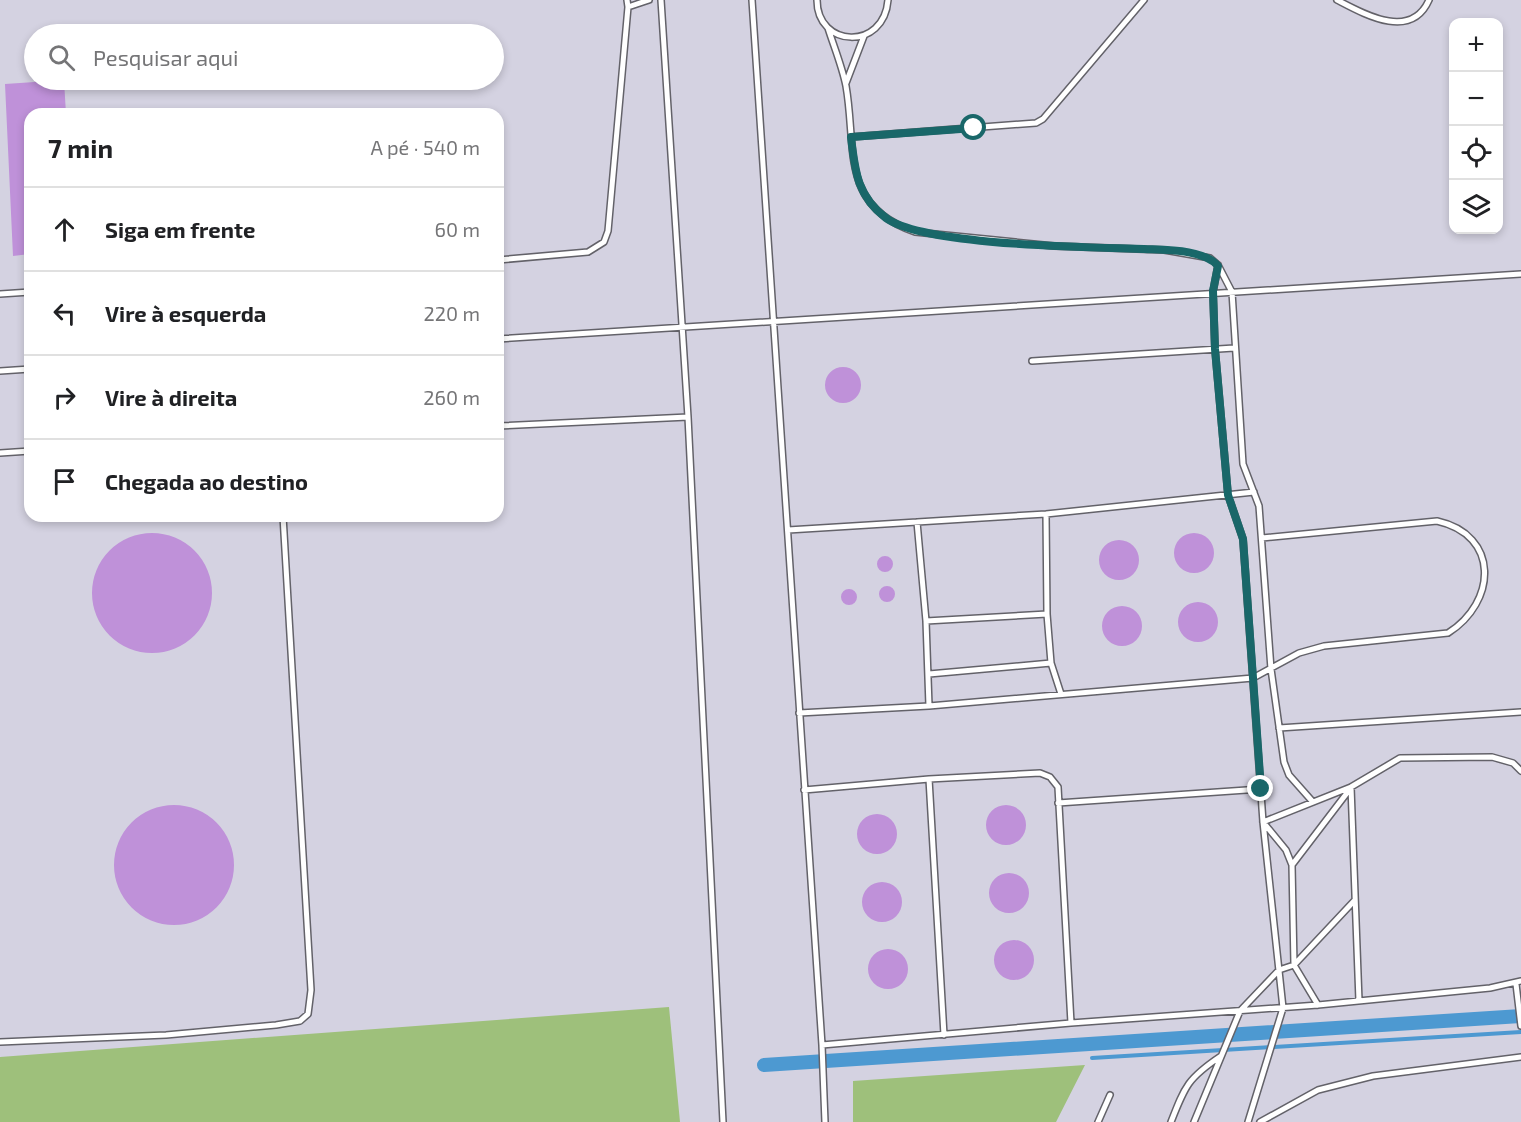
<!DOCTYPE html>
<html lang="pt">
<meta charset="utf-8">
<style>
:root{--surface:#fff;--page:#f6f6f6;--text:#202124;--muted:#757577;--line:#e0e0e0}
body{margin:0;font-family:"Exo 2",sans-serif;background:var(--page);color:var(--text)}
.controls{position:absolute;right:18px;top:18px;display:grid;overflow:hidden;border-radius:12px;box-shadow:0 3px 9px #0003}
.controls button{width:54px;height:54px;display:grid;place-items:center;padding:0;border:0;border-bottom:2px solid var(--line);background:var(--surface);color:var(--text);font:30px sans-serif}
.stop{position:absolute;width:18px;height:18px;margin:-14px;border:4px solid #196769;border-radius:50%;background:#fff}
.stop.end{background:#196769;border-color:#fff;box-shadow:0 2px 6px #0008}
.list{margin:0;padding:0;list-style:none}
h2{display:flex;justify-content:space-between;align-items:center;height:78px;margin:0;padding:0 24px;font-size:26px}
h2 small{font-size:20px;font-weight:400;color:var(--muted)}
.list li{display:grid;grid-template-columns:39px 1fr auto;gap:18px;align-items:center;box-sizing:border-box;height:84px;padding:0 24px;border-top:2px solid var(--line)}
.list b{display:block;font-size:22px;white-space:nowrap}
.list em{font-size:20px;font-style:normal;color:var(--muted)}
.icon{flex:none;width:33px;height:33px;fill:none;stroke:currentColor;stroke-width:2;stroke-linecap:round;stroke-linejoin:round}
.map{position:relative;flex:none;width:1521px;height:1122px;overflow:hidden}
.search{position:absolute;background:var(--surface);box-shadow:0 3px 9px #0003;left:24px;top:24px;width:480px;height:66px;display:flex;align-items:center;gap:15px;box-sizing:border-box;padding:0 21px;border-radius:33px;color:var(--muted);font-size:22px}
.panel{position:absolute;background:var(--surface);box-shadow:0 3px 9px #0003;left:24px;top:108px;width:480px;height:414px;border-radius:18px}
.map>svg:first-child{display:block}
</style>
<div class="map">
<svg width="1521" height="1122" viewBox="0 0 1521 1122">
<rect width="100%" height="100%" fill="#dedde5"/>
<path fill="#d4d2e1" fill-rule="evenodd" d="M0,0H1521V1122H0ZM1454,22H1498V230H1454ZM34,34H494V80H34ZM30,114H498V516H30Z"/>
<path fill="#9ec07b" d="M669,1007L680,1122H0V1057Z
M1085,1065L1056,1122H853V1081Z"/>
<g fill="none" stroke-linecap="round" stroke-linejoin="round">
<path stroke="#4d99d1" stroke-width="4" d="M1092,1058L1521,1032"/>
<path stroke="#4d99d1" stroke-width="14" d="M764,1065L1521,1016"/>
</g>
<path fill="#bf91d9" d="M64,80L66,114H30V254L13,256L5,84Z
M825 385a18 18 0 1 1 36 0a18 18 0 1 1-36 0Z
M92 593a60 60 0 1 1 120 0a60 60 0 1 1-120 0Z
M1174 553a20 20 0 1 1 40 0a20 20 0 1 1-40 0Z
M1099 560a20 20 0 1 1 40 0a20 20 0 1 1-40 0Z
M877 564a8 8 0 1 1 16 0a8 8 0 1 1-16 0Z
M879 594a8 8 0 1 1 16 0a8 8 0 1 1-16 0Z
M841 597a8 8 0 1 1 16 0a8 8 0 1 1-16 0Z
M1178 622a20 20 0 1 1 40 0a20 20 0 1 1-40 0Z
M1102 626a20 20 0 1 1 40 0a20 20 0 1 1-40 0Z
M986 825a20 20 0 1 1 40 0a20 20 0 1 1-40 0Z
M114 865a60 60 0 1 1 120 0a60 60 0 1 1-120 0Z
M857 834a20 20 0 1 1 40 0a20 20 0 1 1-40 0Z
M989 893a20 20 0 1 1 40 0a20 20 0 1 1-40 0Z
M862 902a20 20 0 1 1 40 0a20 20 0 1 1-40 0Z
M994 960a20 20 0 1 1 40 0a20 20 0 1 1-40 0Z
M868 969a20 20 0 1 1 40 0a20 20 0 1 1-40 0Z"/>
<g fill="none" stroke-linecap="round" stroke-linejoin="round">
<defs>
<path id="service" d="M661,0L688,417L723,1122
M752,0L822,1045L1071,1023L1318,1005L1490,988L1521,981
M817,0C817,48 884,51 888,0
M1337,0C1364,14 1411,41 1429,0
M628,7L649,0
M828,28C834,47 842,66 846,86C857,148 839,206 915,232L1054,246L1164,250L1210,258L1218,265L1232,292L1243,464L1259,506L1271,669L1284,762L1289,775L1312,801
M846,83L864,36
M851,137L1036,123L1043,119L1144,0
M498,260L588,252L604,242L608,231L628,7L627,0
M1218,265L1213,292L1215,349L1228,495L1243,539L1263,822L1283,1008L1248,1122
M0,294L30,292
M498,339L1521,274
M1032,361L1234,348
M0,371L30,369
M498,426L688,417
M0,453L30,451
M1046,514L1047,614L1051,663L1061,694
M917,522L926,621L929,706
M788,530L1046,514L1254,492
M926,621L1047,614
M929,674L1051,663
M799,713L929,706L1253,678L1299,653L1324,646L1448,633C1497,602 1500,535 1437,521L1262,538
M1279,728L1521,712
M929,779L944,1035
M1351,787L1359,1001
M804,790L929,779L1040,773L1050,777L1058,787L1071,1023
M1058,803L1261,789
M1263,822L1351,787L1400,758L1492,757L1513,763L1521,771
M1263,822L1286,850L1292,865
M1516,984L1521,1026
M1318,1005L1294,965L1292,865L1350,789
M0,1042L166,1035L276,1025L300,1021L308,1014L311,990L283,516
M822,1045L825,1122
M1098,1122L1110,1095
M1171,1122C1185,1086 1188,1078 1221,1056
M1194,1122L1240,1011L1279,970L1294,965L1355,900
M1260,1122L1318,1090L1373,1076L1521,1057"/>
</defs>
<use href="#service" stroke="#636269" stroke-width="8"/>
<use href="#service" stroke="#fff" stroke-width="5"/>
</g>
<g fill="none" stroke-linecap="round" stroke-linejoin="round">
<path stroke="#196769" stroke-width="8" d="M974,128L851,137C855,171 857,196 886,218C924,246 1091,247 1144,249C1165,250 1204,249 1218,266L1213,291L1215,349L1228,495L1243,539L1261,789"/>
</g>
</svg>
<div class="controls">
<button>+</button>
<button>−</button>
<button><svg class="icon" aria-label="locate" viewBox="0 0 24 24"><circle cx="12" cy="12" r="6"/><path d="M12 2v4M12 18v4M2 12h4M18 12h4"/></svg></button>
<button><svg class="icon" aria-label="layers" viewBox="0 0 24 24"><path d="M12 4l9 5-9 5-9-5zM3 14l9 5 9-5"/></svg></button>
</div>
<div class="stop" style="left:974px;top:128px"></div>
<div class="stop end" style="left:1261px;top:789px"></div>
<div class="search"><svg class="icon" aria-label="search" viewBox="0 0 24 24"><circle cx="10" cy="10" r="6"/><path d="M15 15l6 6"/></svg>Pesquisar aqui</div>
<section class="panel">
<h2>7 min<small>A pé · 540 m</small></h2>
<ul class="list">
<li><svg class="icon" aria-label="ahead" viewBox="0 0 24 24"><path d="M12 20V5M6 11l6-6 6 6"/></svg><div><b>Siga em frente</b></div><em>60 m</em></li>
<li><svg class="icon" aria-label="left" viewBox="0 0 24 24"><path d="M17 20v-9H6M10 6l-5 5 5 5"/></svg><div><b>Vire à esquerda</b></div><em>220 m</em></li>
<li><svg class="icon" aria-label="right" viewBox="0 0 24 24"><path d="M7 20v-9h11M14 6l5 5-5 5"/></svg><div><b>Vire à direita</b></div><em>260 m</em></li>
<li><svg class="icon" aria-label="arrive" viewBox="0 0 24 24"><path d="M6 21V4h12l-3 4 3 4H6"/></svg><div><b>Chegada ao destino</b></div></li>
</ul>
</section>
</div>
